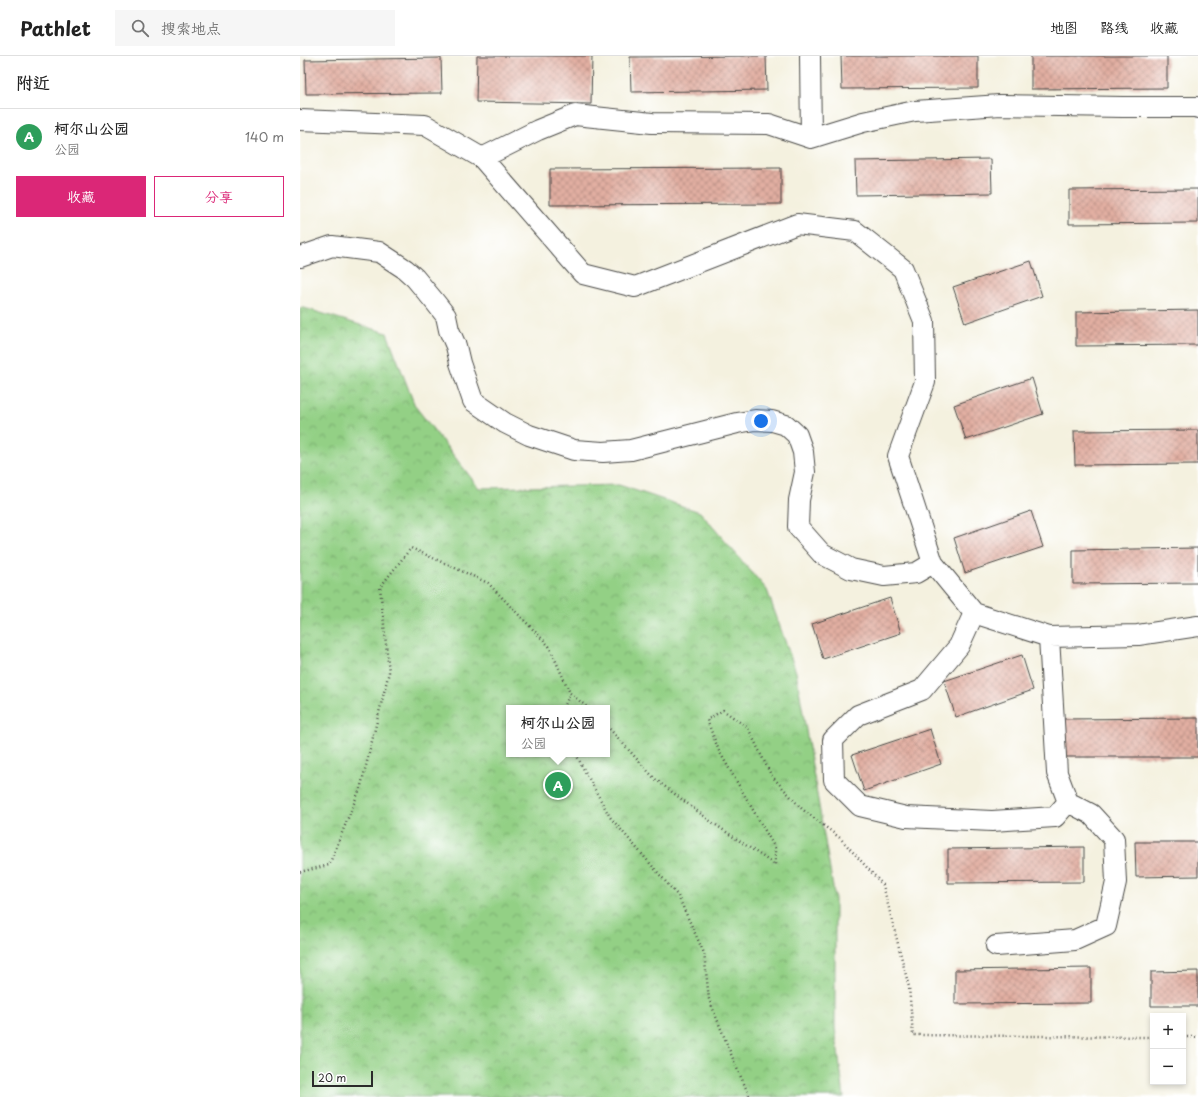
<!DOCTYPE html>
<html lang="zh">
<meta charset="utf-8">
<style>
:root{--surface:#fff;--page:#f6f6f6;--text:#222;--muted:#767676;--line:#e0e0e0;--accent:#db2777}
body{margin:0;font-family:"Playpen Sans","LXGW WenKai TC",sans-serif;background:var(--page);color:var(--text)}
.controls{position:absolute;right:12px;bottom:12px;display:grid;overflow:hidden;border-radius:0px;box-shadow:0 2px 6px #0003}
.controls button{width:36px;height:36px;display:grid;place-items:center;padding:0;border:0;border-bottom:1px solid var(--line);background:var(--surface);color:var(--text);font:20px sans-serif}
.scale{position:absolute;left:12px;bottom:10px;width:61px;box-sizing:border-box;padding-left:4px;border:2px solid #2b2b2b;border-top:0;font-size:11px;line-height:14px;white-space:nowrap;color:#2b2b2b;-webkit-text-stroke:3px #fff;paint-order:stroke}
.you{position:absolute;left:461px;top:365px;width:14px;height:14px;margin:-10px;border:3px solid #fff;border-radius:50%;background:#1a73e8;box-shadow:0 0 0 6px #1a73e833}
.badge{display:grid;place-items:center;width:26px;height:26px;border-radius:50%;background:var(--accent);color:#fff;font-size:13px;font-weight:700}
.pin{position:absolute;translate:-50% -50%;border:2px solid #fff;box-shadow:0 1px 4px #0006}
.popup{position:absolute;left:206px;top:649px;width:104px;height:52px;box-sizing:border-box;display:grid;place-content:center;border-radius:0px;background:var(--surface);filter:drop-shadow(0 1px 3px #0005);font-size:13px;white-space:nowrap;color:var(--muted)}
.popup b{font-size:15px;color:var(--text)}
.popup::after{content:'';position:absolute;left:50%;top:100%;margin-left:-8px;border:8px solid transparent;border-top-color:var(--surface)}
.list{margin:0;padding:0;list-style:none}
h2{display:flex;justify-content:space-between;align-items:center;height:52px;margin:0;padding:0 16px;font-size:17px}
h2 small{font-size:13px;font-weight:400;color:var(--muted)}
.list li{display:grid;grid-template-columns:26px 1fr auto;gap:12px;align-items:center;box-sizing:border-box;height:56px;padding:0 16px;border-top:1px solid var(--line)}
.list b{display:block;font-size:15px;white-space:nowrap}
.list p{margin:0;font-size:13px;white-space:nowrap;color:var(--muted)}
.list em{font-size:13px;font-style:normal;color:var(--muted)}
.actions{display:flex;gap:8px;padding:12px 16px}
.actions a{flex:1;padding:9px 0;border:1px solid var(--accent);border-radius:0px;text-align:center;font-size:14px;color:var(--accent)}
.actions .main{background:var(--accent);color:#fff}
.icon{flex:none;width:22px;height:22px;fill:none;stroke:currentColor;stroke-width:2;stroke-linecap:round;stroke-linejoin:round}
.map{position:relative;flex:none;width:898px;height:1041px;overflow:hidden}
header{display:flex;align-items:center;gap:24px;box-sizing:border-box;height:56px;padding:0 20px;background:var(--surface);border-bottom:1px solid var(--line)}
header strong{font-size:19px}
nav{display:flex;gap:22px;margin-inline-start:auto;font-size:14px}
.search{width:280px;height:36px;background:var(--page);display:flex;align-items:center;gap:10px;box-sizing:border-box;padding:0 14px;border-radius:0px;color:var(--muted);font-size:15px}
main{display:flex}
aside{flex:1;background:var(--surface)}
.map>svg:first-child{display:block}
</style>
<header>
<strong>Pathlet</strong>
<div class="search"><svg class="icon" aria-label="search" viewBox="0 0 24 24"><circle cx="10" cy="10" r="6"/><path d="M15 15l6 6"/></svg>搜索地点</div>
<nav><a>地图</a><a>路线</a><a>收藏</a></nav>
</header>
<main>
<aside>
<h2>附近<small></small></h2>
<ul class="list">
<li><span class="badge" style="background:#2e9e5b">A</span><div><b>柯尔山公园</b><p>公园</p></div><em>140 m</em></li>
</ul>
<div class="actions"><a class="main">收藏</a><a>分享</a></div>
</aside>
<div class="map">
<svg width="898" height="1041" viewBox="0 0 898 1041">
<defs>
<pattern id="park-crowns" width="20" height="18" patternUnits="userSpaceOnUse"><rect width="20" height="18" fill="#93d085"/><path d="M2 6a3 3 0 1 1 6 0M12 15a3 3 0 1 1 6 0" fill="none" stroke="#78a96d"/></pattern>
<pattern id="building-cross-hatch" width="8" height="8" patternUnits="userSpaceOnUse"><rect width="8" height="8" fill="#e2afa2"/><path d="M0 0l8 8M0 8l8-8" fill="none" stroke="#b78f84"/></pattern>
</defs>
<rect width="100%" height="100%" fill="#fff"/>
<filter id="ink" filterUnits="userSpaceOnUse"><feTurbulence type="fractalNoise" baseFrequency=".025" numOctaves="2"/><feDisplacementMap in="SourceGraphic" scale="8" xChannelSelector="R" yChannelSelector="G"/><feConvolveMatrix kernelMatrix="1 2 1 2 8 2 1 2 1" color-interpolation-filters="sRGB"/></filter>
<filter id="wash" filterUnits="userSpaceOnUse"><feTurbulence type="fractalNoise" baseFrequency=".012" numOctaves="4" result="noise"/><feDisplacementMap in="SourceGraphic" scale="16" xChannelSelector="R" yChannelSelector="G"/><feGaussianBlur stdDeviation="0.9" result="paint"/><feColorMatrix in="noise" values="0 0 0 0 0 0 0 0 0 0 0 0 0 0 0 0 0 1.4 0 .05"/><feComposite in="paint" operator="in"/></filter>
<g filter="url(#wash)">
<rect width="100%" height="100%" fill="#f4f1df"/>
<path fill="url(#park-crowns)" stroke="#5f7e58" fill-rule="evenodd" d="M0,252H4L87,277L115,350L179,432L319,429L400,456L467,534L496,616L535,843V972L544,1041H0ZM209,652H307V698H209Z"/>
<g id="blocks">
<path fill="url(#building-cross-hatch)" d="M177,0H292L291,48L176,46Z
M451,0H466L467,34L331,36L330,1Z
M541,0H678V32L542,33Z
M731,0H867V32L731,33Z
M141,2L142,37L6,38L5,4Z
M691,103L692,137L556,139L555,105Z
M481,112V148L250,149V113Z
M898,133V167L769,168V134Z
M731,205L742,240L665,267L653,231Z
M898,254V289L776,290V256Z
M732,322L743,358L666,384L654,349Z
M898,374V408L775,409L774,375Z
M731,455L743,491L665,517L654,482Z
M898,492V527L773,528V494Z
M590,542L601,577L523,603L512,568Z
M722,599L733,634L656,661L644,625Z
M898,662V701H766L763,663Z
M630,673L641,708L564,735L552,699Z
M835,786H898V820L836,821Z
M784,791V826L648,827V793Z
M791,912V947L655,948V914Z
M898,915V950H851V916Z"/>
</g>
</g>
<g filter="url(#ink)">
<use href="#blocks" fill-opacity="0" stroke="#494946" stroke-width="1"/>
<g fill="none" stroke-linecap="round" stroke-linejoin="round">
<defs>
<path id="street" d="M510,0L511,82
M0,64L125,69L182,102L283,218L335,231L497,168L555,175L603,213L624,265L625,326L598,400L633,507L674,557L749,581L838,579L898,570
M182,102L238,74L275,59L352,67L469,68L511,82L563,66L615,55L700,49L823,51H897L898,52
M0,201L32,190L79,196L105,213L115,222L135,246L146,260L149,274L156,290L160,307L173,345L205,367L229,379L274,394L303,396L331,394L437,367L455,364L472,365L486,369L497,379L503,396L505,416L499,444L498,471L522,498L551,513L584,520L616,517L633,507
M674,557L659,590L622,634L558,659L533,684L534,724L560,750L606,761L692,765L755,761L768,746
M696,890L775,884L806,870L816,826L814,783L791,758L768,746L757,717L749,581"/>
</defs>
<use href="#street" stroke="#494946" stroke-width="22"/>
<path stroke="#494946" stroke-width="2.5" stroke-dasharray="1 3" stroke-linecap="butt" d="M265,652V649L270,637L288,652
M307,670L355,723L413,767L475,809V792L419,695L407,664L423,654L448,672L471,719L502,753L540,782L583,829L609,931L613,979L853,981
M276,698L282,710L310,761L378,840L404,897L409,943L435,1008L450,1041
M0,816L29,809L61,730L89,616L80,531L111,492L188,527L249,590L270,637
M883,981H898"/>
<use href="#street" stroke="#fff" stroke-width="20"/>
</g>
</g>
</svg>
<div class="controls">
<button>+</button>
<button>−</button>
</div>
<div class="scale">20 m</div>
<div class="you"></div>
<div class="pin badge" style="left:258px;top:729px;background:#2e9e5b">A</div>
<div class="popup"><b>柯尔山公园</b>公园</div>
</div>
</main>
